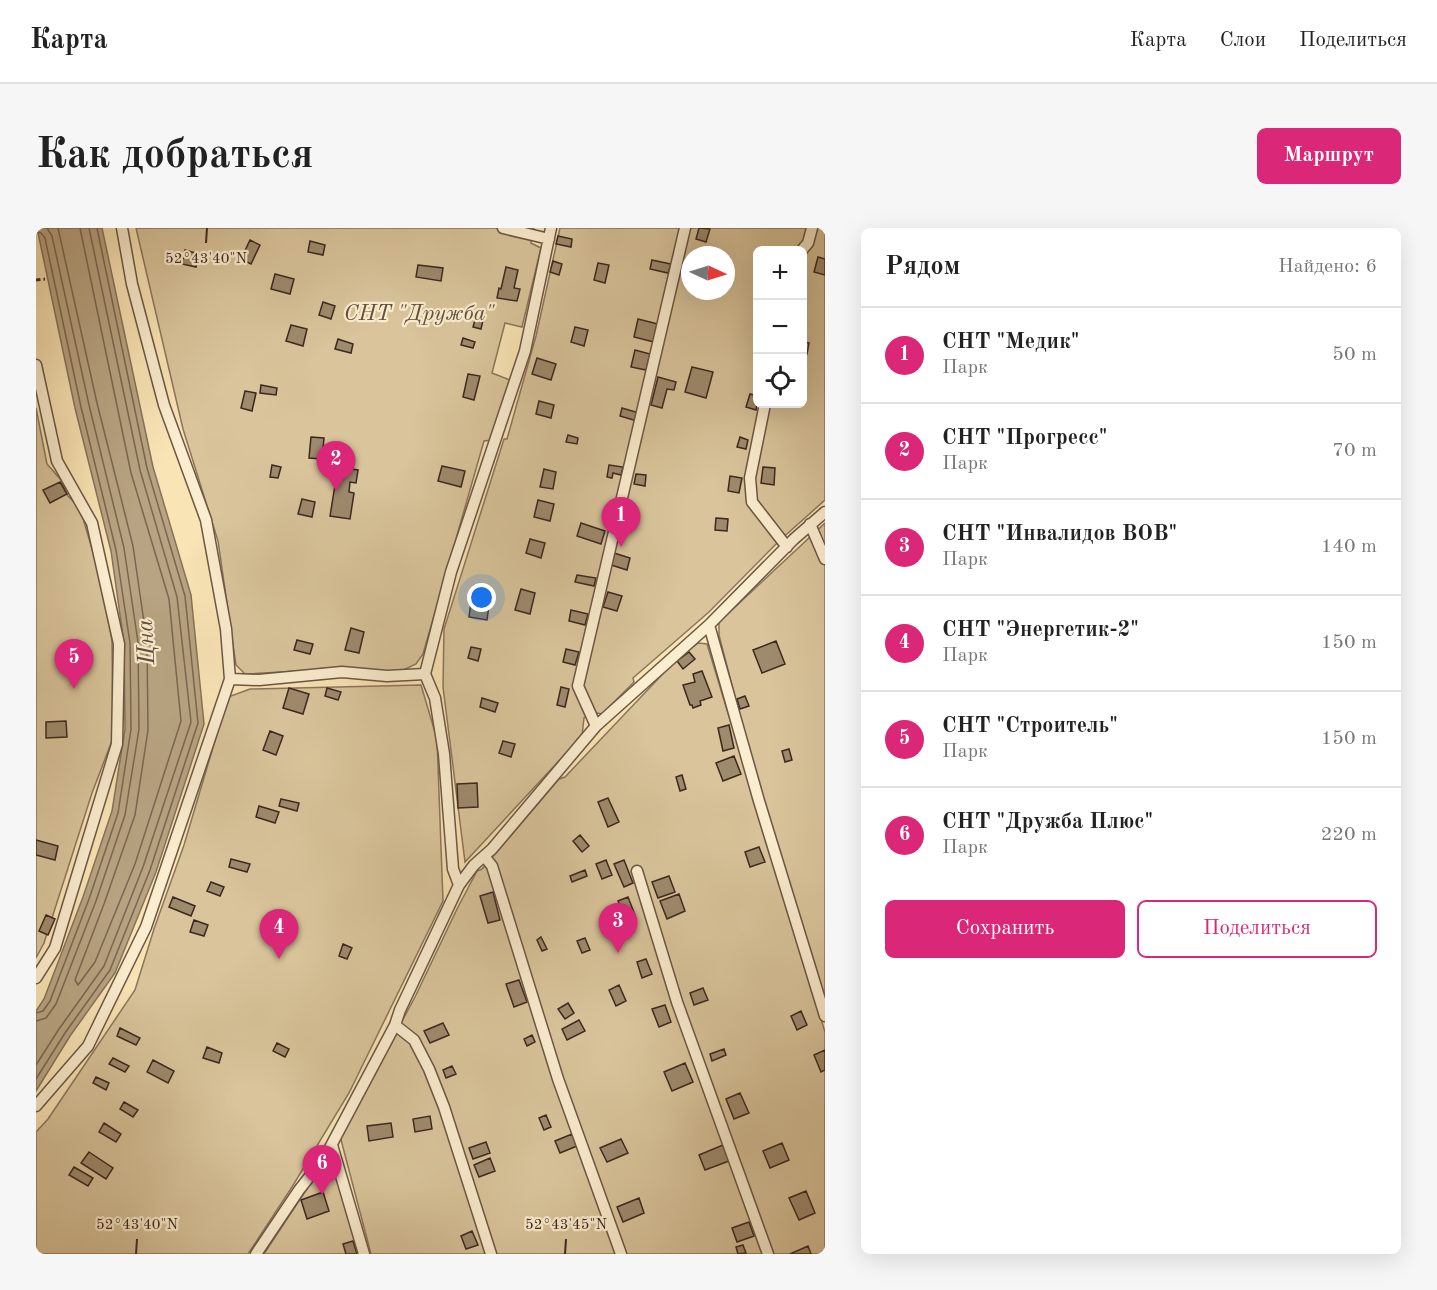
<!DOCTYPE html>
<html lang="ru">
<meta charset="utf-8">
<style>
:root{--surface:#fff;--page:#f6f6f6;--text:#222;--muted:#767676;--line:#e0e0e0;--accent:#db2777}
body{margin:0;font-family:"Old Standard TT",serif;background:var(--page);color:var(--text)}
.controls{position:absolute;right:18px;top:18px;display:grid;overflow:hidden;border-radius:9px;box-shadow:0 6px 24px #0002}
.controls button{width:54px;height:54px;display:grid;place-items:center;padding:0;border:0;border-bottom:2px solid var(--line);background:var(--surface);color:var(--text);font:30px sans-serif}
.compass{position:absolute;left:645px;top:18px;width:54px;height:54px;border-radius:50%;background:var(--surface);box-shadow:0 6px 24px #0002;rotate:94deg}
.you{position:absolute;left:446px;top:370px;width:21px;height:21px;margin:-15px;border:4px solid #fff;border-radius:50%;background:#1a73e8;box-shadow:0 0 0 9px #1a73e833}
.badge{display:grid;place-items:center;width:39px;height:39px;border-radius:50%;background:var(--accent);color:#fff;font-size:20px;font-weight:700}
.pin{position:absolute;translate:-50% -50px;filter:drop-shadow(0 2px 3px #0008)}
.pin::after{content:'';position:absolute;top:32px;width:21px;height:18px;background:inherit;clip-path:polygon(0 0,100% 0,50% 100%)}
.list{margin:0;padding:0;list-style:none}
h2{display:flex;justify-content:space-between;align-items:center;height:78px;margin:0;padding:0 24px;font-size:26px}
h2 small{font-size:20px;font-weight:400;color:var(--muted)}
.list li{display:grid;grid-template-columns:39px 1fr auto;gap:18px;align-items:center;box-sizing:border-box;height:96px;padding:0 24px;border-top:2px solid var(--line)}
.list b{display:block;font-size:22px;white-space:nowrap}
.list p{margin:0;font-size:20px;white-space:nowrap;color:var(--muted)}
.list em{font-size:20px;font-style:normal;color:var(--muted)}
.actions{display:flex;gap:12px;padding:18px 24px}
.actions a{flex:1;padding:14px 0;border:2px solid var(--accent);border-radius:9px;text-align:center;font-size:21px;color:var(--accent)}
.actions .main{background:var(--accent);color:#fff}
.icon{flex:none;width:33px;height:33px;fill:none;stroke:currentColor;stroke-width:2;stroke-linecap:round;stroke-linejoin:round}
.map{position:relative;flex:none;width:789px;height:1026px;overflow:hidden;border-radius:9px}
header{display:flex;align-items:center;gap:36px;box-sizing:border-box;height:84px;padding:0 30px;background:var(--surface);border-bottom:2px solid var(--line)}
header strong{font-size:28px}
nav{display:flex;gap:33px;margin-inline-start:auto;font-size:21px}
.intro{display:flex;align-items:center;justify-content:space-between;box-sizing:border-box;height:144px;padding:0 36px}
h1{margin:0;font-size:42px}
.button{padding:15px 27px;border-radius:9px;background:var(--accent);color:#fff;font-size:21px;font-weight:700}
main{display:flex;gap:36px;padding:0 36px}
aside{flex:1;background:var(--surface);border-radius:9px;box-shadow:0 6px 24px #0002}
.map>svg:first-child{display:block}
</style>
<header>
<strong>Карта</strong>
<nav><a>Карта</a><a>Слои</a><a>Поделиться</a></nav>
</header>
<div class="intro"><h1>Как добраться</h1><a class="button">Маршрут</a></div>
<main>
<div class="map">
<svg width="789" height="1026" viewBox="0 0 789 1026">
<rect width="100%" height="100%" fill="#f9e4b5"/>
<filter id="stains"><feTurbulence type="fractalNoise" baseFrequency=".00333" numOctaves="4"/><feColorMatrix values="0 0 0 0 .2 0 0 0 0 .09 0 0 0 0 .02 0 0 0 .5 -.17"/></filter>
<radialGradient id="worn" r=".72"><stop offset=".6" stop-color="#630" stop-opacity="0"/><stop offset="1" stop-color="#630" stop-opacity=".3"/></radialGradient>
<path fill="#d9c49b" stroke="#8a765c" stroke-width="1.5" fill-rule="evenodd" d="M100,0H498L495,15L505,20L486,99L469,95L456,145L474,152L457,212L448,213L387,426L380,436L363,444L300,441L209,446L200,437L182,313L147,201Z
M524,0H789V272L742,314L673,384L597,450L598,454L566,486L556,484L548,490L546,508L429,634L407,459L408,401L468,211H471L500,108ZM722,22H766V176H722ZM654,27H690V63H654Z
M0,180L11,236L25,252L32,268L44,280L63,345L76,412L77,510L56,565L8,715L0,730Z
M789,295V775L710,512L683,407V394Z
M662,415L671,416L789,804V1026H335L304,908L379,769L421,681L441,643L446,641L523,551L529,549L640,432Z
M385,457L401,511L407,673L313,865L256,959L212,1026H0V904L12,891L99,762L118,701L148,617L192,469L214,461Z
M290,942L300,949L324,1026H228L282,944Z"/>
<path fill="#b8a482" stroke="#86725a" stroke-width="1.5" d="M1,0H66L117,239L155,367L168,496L120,644L79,745L34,808L0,863V783L8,771L47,669L76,583L89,501L88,415L75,323L39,180Z"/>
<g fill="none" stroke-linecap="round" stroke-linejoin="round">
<path stroke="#7a6650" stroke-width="1.5" d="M22,0L61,175L97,318L111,415L112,502L99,587L68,676L39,752L42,757L59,734L99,636L145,493L133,371L95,245L44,0
M0,4L5,5L9,10L45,179L80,322L94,415L95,501L82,585L53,671L14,773L7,783L0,785
M0,793L10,790L20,776L60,673L89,587L103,501L102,414L88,320L53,177L16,8L11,0
M0,837L23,801L68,738L107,639L155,494L141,369L104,242L53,0
M0,851L29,805L74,742L114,642L162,495L149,368L111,240L61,0"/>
</g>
<path fill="#9e8a6d" stroke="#3b281e" stroke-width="1.5" d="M663,0L674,1L670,14L660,11Z
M522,8L536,11L535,19L520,16Z
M214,12L224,17L215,36L205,31Z
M274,13L289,17L287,27L272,24Z
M149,22L163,26L160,39L146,36Z
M782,29L789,31V47L778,44Z
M616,32L635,36L632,45L614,41Z
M517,33L526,36L523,47L514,44Z
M562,35L573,37L569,55L558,52Z
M382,37L407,40L405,53L380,49Z
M470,39L482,42L478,60L484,61L481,73L461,70L463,60L465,61Z
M239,46L258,51L254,66L235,61Z
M287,74L299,78L295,91L283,87Z
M441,85L448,87L445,101L437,99Z
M602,91L622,96L618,114L598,109Z
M255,97L271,101L267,118L250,113Z
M539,99L552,102L548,118L535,114Z
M427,110L439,114L437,120L425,117Z
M302,111L317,116L315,125L299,121Z
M766,114L773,115L771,126L766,125Z
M599,122L614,126L610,142L595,139Z
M501,130L520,136L515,152L496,146Z
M656,139L677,144L670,170L649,164Z
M432,146L444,148L438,172L427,169Z
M622,149L640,154L638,162L631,161L626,180L615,177Z
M225,157L241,160L240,167L224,165Z
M209,163L220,165L216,183L205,180Z
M714,166L722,168L720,182L710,179Z
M503,173L518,177L515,190L500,186Z
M586,180L603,185L601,193L584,188Z
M532,207L542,210L541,216L530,214Z
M275,209L288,210L286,231L273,230Z
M704,209L712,212L710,221L701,219Z
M236,237L245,239L242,250L234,249Z
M573,237L587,239L585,247L577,245L576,250L571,249Z
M406,238L429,243L425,259L402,253Z
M302,239L322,242L320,255L314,254L313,264L318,265L314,291L294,288Z
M727,239L739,240L738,257L725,255Z
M508,241L520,244L517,261L504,259Z
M600,246L610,247L609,258L598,256Z
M694,248L706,250L703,265L692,263Z
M24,254L31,266L14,275L7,262Z
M266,271L279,274L276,289L262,286Z
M502,272L518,276L514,293L498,289Z
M680,290L692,291L691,303L679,302Z
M545,295L569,303L565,316L541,308Z
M494,311L509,315L505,330L490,325Z
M578,325L594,330L591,342L575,337Z
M541,347L560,350L558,358L539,354Z
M485,361L499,365L494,386L479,382Z
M572,364L586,368L581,383L567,379Z
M435,374L453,377L451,392L433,389Z
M535,382L552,386L549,397L533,393Z
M315,400L328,404L323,425L309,422Z
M261,412L277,416L274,426L258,422Z
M740,413L749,436L726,445L717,422Z
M435,419L445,421L442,433L432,430Z
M530,421L543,424L539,437L527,434Z
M653,424L659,431L647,441L641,433Z
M666,443L676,469L664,473L665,477L657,480L656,477H654L647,457L659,454L657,446Z
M525,459L533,461L529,479L521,477Z
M253,460L273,466L267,486L247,480Z
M291,460L305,464L302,472L289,468Z
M709,468L713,478L704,481L701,471Z
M446,470L462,475L459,484L444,479Z
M30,493L31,509L10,510V494Z
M693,497L698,520L687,523L682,500Z
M234,503L247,508L240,527L227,522Z
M467,513L479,516L475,529L463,525Z
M753,521L756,532L749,534L746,523Z
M698,528L705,546L687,553L680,535Z
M646,547L650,561L644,563L640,549Z
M441,555L442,579L422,580L421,556Z
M572,570L583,594L572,599L562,574Z
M245,571L263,575L261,583L243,578Z
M223,578L243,584L239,595L220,589Z
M544,607L553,618L546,624L537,613Z
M0,612L22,618L19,632L0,627Z
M723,619L729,634L714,639L709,624Z
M195,631L214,636L211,644L193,639Z
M570,632L576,647L566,651L560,636Z
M588,632L597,655L588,659L578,636Z
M549,642L551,648L536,654L534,648Z
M633,648L639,664L622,670L616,654Z
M175,654L188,659L184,668L171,663Z
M457,664L464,692L452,695L444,668Z
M643,666L649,683L631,691L624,673Z
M137,669L159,678L155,688L133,679Z
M592,669L599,687L589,690L582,673Z
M10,687L19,691L12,707L3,703Z
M158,692L172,697L168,708L154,704Z
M505,709L511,721L506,723L501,712Z
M549,710L554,722L546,725L541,713Z
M307,716L316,720L311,731L303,728Z
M610,731L616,746L606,750L601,734Z
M483,752L491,774L478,779L470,756Z
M583,757L590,773L580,778L573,762Z
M667,760L672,772L658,777L654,765Z
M532,775L538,785L529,791L522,781Z
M629,777L635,794L623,799L616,781Z
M765,783L771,797L761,802L755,788Z
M543,792L549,803L531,812L526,801Z
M407,795L413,807L394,815L388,803Z
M84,800L104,810L100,817L81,808Z
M496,807L499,814L491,818L488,811Z
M241,815L253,821L249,829L237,823Z
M171,819L186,825L183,835L167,830Z
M688,821L690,827L676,833L674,826Z
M789,822V842L785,844L778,827Z
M77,830L93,838L89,844L73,836Z
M117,832L138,843L132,855L111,844Z
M649,835L657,854L636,863L628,844Z
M416,838L420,846L410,850L407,842Z
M60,849L73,855L70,862L57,855Z
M704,865L713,885L698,891L690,871Z
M88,874L102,882L97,889L84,881Z
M510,887L515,899L508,902L503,890Z
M394,888L396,901L379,904L377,891Z
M68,895L85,906L80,914L63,904Z
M355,895L357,909L333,913L331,898Z
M536,906L541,918L524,925L519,913Z
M585,911L592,925L571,934L564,920Z
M450,914L454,925L437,931L433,920Z
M746,915L753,932L734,940L727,923Z
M687,917L693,933L669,942L663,927Z
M53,924L77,940L70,951L45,935Z
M454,930L459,943L443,949L438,937Z
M38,939L57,950L52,958L33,947Z
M770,963L779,985L763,992L753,970Z
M287,964L293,983L271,991L265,972Z
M603,970L608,985L587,994L581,979Z
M713,994L718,1008L701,1014L696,1000Z
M436,1003L442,1017L430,1021L425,1008Z
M317,1013L321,1026H310L307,1016Z
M707,1017L710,1025L702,1026L700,1019Z
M772,1018L775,1026H754Z"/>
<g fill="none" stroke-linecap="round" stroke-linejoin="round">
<defs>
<path id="service" d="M467,0L513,11
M766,22L772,15L776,0
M0,137L21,233L56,295L83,416L81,516L19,720L0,750
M729,176L714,250L716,274L751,319
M774,296L789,331
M673,397L723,573L789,788
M194,451L223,452L306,444L351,448L389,446
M560,498L542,458L649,0
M448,628L456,638L522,851L585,1026
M601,643L641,774L732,1026
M423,657L417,641L408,526L399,470L389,446L415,344L489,123L515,0
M359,797L378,812L393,841L408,879L455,1026
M0,878L52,818L110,699L194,451L190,401L170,292L128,177L96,56L86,0
M296,917L328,1026
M220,1026L263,962L289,929L359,797L364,782L423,657L438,637L456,621L560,498L673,397L758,311L789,284"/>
</defs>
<use href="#service" stroke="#6a5744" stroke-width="13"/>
<path stroke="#3b281e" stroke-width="3" stroke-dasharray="4.5 3" stroke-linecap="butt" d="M0,52L9,51"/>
<use href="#service" stroke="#fbedcf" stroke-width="10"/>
</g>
<path fill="none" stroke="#3b281e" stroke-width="2" d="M170,15L171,0M100,1026L101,1011M529,1026L530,1011"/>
<g text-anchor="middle" stroke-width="4.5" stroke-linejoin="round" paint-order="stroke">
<g font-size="22" font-style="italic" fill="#624f3d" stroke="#fbedcf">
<text x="383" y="92">СНТ "Дружба"</text>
</g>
<g font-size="24" font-style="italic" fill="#604d3c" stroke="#fbedcf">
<text transform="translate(109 414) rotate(-93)" y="8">Цна</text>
</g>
</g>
<g font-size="15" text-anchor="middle" fill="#3b281e" stroke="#fbedcf" stroke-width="4.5" stroke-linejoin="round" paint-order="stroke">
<text x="170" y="35">52°43'40"N</text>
<text x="101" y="1001">52°43'40"N</text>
<text x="530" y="1001">52°43'45"N</text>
</g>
<rect width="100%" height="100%" filter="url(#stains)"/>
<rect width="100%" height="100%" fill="url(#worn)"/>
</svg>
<div class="controls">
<button>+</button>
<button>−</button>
<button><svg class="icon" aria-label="locate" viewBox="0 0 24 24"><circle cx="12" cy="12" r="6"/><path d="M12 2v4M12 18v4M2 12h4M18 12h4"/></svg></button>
</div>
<svg class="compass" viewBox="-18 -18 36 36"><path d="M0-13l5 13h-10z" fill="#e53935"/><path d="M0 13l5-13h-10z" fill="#767676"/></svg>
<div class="you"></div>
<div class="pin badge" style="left:585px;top:319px">1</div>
<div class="pin badge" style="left:300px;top:263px">2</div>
<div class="pin badge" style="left:582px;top:725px">3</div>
<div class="pin badge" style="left:243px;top:731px">4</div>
<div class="pin badge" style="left:38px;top:461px">5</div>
<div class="pin badge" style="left:286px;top:967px">6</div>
</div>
<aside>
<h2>Рядом<small>Найдено: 6</small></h2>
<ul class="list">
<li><span class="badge">1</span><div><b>СНТ &quot;Медик&quot;</b><p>Парк</p></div><em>50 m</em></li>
<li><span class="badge">2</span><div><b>СНТ &quot;Прогресс&quot;</b><p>Парк</p></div><em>70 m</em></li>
<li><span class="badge">3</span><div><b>СНТ &quot;Инвалидов ВОВ&quot;</b><p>Парк</p></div><em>140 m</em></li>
<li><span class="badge">4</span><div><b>СНТ &quot;Энергетик-2&quot;</b><p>Парк</p></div><em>150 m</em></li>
<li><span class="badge">5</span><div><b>СНТ &quot;Строитель&quot;</b><p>Парк</p></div><em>150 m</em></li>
<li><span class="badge">6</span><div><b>СНТ &quot;Дружба Плюс&quot;</b><p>Парк</p></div><em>220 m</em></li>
</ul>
<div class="actions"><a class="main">Сохранить</a><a>Поделиться</a></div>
</aside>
</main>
